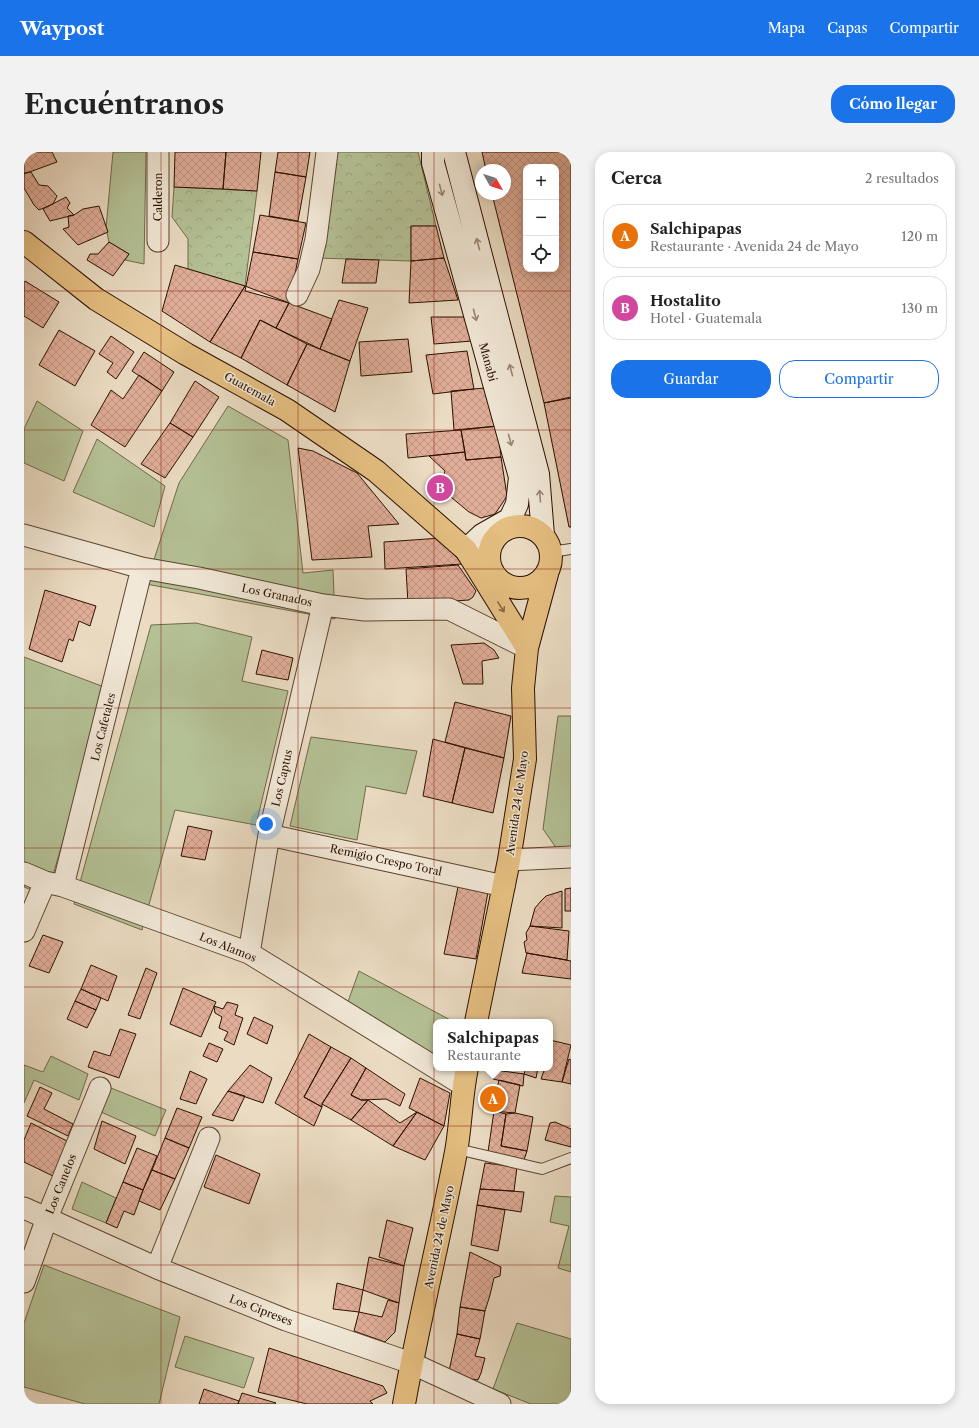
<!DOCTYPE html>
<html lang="es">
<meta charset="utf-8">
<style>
:root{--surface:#fff;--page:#f2f2f2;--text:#222;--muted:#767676;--line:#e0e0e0;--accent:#1a73e8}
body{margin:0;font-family:"Libre Caslon Text",serif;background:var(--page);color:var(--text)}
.controls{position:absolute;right:12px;top:12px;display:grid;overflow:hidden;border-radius:8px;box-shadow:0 2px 10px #0003}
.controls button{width:36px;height:36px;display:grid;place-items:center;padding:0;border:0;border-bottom:1px solid var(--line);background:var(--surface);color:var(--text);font:20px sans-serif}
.compass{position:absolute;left:451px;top:12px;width:36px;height:36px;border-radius:50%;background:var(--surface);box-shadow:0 2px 10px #0003;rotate:129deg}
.you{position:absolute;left:242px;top:672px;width:14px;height:14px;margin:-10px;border:3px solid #fff;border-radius:50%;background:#1a73e8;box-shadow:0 0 0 6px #1a73e833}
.badge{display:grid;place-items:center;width:26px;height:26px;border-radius:50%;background:var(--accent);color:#fff;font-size:13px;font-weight:700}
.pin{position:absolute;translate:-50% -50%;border:2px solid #fff;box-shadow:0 1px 4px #0006}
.popup{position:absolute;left:409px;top:867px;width:120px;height:52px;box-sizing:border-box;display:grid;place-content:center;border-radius:8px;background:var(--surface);filter:drop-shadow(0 1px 3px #0005);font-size:13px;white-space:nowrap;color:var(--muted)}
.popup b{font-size:15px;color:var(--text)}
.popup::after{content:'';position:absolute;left:50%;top:100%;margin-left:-8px;border:8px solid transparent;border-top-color:var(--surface)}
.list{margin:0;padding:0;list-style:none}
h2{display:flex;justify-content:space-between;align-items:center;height:52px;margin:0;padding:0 16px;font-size:17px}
h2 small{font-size:13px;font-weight:400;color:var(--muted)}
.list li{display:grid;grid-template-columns:26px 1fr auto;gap:12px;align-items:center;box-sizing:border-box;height:64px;margin:0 8px 8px;padding:0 8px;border:1px solid var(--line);border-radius:16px}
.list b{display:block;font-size:15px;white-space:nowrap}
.list p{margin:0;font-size:13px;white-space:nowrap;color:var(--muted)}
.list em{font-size:13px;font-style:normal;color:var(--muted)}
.actions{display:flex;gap:8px;padding:12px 16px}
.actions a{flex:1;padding:9px 0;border:1px solid var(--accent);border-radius:16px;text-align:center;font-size:14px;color:var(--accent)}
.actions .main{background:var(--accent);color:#fff}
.icon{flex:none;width:22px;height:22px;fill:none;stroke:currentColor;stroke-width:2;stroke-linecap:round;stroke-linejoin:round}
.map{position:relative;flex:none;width:547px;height:1252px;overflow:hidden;border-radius:16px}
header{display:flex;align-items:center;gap:24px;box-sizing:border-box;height:56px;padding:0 20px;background:var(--accent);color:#fff}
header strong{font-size:19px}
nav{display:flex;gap:22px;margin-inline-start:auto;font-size:14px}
.intro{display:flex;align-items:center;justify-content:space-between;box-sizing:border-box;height:96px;padding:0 24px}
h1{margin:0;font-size:28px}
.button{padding:10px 18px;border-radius:16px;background:var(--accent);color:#fff;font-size:14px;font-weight:700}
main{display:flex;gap:24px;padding:0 24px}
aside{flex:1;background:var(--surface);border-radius:16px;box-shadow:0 2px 10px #0003}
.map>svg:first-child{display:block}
</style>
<header>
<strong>Waypost</strong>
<nav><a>Mapa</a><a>Capas</a><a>Compartir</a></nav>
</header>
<div class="intro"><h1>Encuéntranos</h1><a class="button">Cómo llegar</a></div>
<main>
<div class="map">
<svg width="547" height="1252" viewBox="0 0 547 1252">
<defs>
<pattern id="forest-crowns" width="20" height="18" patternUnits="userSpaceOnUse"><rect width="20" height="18" fill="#b4c195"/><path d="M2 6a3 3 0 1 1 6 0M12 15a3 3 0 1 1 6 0" fill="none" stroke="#9ba57f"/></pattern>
<pattern id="building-cross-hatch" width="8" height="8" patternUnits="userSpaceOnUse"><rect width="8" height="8" fill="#e0ad98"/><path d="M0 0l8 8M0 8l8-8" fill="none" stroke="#c09481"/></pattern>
</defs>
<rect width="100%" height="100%" fill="#eadbc2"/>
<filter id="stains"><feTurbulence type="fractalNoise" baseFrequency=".005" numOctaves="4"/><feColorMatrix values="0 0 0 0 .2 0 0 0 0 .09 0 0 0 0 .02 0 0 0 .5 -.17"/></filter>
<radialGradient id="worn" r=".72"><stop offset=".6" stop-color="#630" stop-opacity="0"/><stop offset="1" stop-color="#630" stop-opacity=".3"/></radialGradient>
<path fill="#b4c195" stroke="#70694a" d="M89,0H122L120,112L101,108L105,102L85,90L82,76Z
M13,249L59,279L40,329L0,311V277Z
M204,254L264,288L279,421L309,418L311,467L122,432L155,331Z
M73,287L141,334L130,375L49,340Z
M172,471L228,485L218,529L264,539L232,673L151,658L118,778L50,752L127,473Z
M0,505L83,536L23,744L0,735Z
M534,564H547V699L535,700L519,677Z
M287,585L393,599L382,642L342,634L333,688L266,674Z
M335,819L430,870H412V912L321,858Z
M27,904L64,922L55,948L10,928L0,951V913L19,920Z
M87,936L142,958L131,984L77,960Z
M58,1030L92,1046L82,1071L48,1057Z
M531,1044L547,1045V1120L534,1116L545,1074L526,1070Z
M20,1113L156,1165L135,1252H61L0,1235V1171Z
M493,1171L547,1187V1252H507L469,1237Z
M161,1184L230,1206L220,1236L151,1215Z"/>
<path fill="url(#forest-crowns)" stroke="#70694a" d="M307,0H394L412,74H387V109L294,106Z
M150,35L233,39L221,134L164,117V87L148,65Z"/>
<path fill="url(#building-cross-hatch)" stroke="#2d1100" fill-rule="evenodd" d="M0,0H28L33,10L0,22Z
M151,0H202L199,37L150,35Z
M202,0H237L233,39L199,37Z
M254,0H286L282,25L251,20Z
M458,0H547V245L520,251L468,42H481V18H462ZM502,15H532V117H502Z
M7,20L15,33L24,34L33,44L29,52L15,58L10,53L0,36V21Z
M251,20L282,25L274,69L245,64Z
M42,45L46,51L43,56L50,63L26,69L19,57Z
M75,54L84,80L54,93L39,77L45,75L44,64L50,63L59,57Z
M236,63L282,71L274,107L229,100Z
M387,74H412L420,106L387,109Z
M85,90L105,102L89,124L63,108L66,102H74Z
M229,100L274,107L265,151L221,139Z
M420,106L434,148L385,151L387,109Z
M322,107L355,108L352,131H318Z
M151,113L221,134L186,190L138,159Z
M1,129L35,150L19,176L0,164V131Z
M221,134L265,151L252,176L236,168L217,206L186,190Z
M315,148L344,156L326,209L296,197Z
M265,151L308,167L296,197L252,176Z
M407,165H442L448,189L410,192Z
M236,168L283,192L263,233L217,206Z
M35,178L71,199L51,234L15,213Z
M87,184L110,200L92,227L83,220L89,211L75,202Z
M384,187L388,220L337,224L335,190Z
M283,192L326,209L311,260L263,233Z
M443,199L450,237L409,242L402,203Z
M120,200L150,220L138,239L108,219Z
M115,223L138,239L101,295L67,273L87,238L99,247Z
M171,229L195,245L169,285L146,271Z
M461,236L474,274L430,278L427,239Z
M547,246V375H545L520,251Z
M146,271L169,285L141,326L117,312Z
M474,274L477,305L442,308L437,278Z
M437,278L441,300L384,306L382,282Z
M274,296L289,299L333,321L375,372L344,374L348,405L288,408Z
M441,300L442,308L477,305L483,344L471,362L457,366L445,360L416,336L421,319L405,304Z
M417,386L438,412L361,417L360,390Z
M434,413L452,439L449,445L445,448L384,452L382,417Z
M21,438L72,454L66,474L55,469L49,489L45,487L38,510L5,497Z
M460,491L470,498L475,506L458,509L459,532H439L427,493Z
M238,498L269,506L264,528L232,522Z
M431,550L487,564L480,606L421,590Z
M409,587L441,596L428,651L399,644Z
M441,596L480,606L469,661L428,651Z
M164,674L188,679L181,708L157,704Z
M434,735L464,740L452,807L420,802Z
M547,736V759H541V737Z
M538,739V776L506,774L511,756L517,749L522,744Z
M506,774L545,779L543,808L502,801L500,790L503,788L502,781Z
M19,783L39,790L25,821L5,814Z
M503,801L547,809V827L498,821Z
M67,813L93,824L84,849L57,837Z
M122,816L133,821L116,867L104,863Z
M159,836L192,850L177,885L146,872Z
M57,837L77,846L72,858L51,849Z
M51,849L72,858L63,876L43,867Z
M203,850L214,853L211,863L219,866L210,893L200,888L204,880L195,876L198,865L191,861L190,854L199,857Z
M230,865L249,874L243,892L223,882Z
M96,877L112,882L95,926L64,915L70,899L86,904Z
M285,882L307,895L280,945L298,955L290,974L251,951Z
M526,888L547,893L538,930L517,927L521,916H526Z
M185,891L199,897L193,910L179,904Z
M307,895L327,906L298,952V955L280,945Z
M327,906L342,916L327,943L337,948H344L327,968L298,952Z
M545,907L547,908V932L538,930Z
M226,913L248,926L239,951L204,939Z
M342,916L381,942L376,954L362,947L337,948L327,943Z
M502,916H514L512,926L500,922Z
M471,918L500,922L499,934L469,927Z
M166,919L183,927L172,952L156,947Z
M396,926L426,941L420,974L385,956Z
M475,928L496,933L491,961L468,959Z
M16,935L28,941L20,957L49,972L44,984L3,964Z
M204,939L221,944L209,969L188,963Z
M344,948L376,971L393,960L369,994L327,968Z
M153,956L178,965L165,996L141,986Z
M470,959L482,962L477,994L503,999L500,1008L464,1000Z
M393,960L420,974L401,1008L369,994Z
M491,961L509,965L503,999L477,994L482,962Z
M78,969L112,984L101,1012L70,997Z
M531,970L547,977V995L521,988L526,971Z
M7,971L45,990L31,1025L0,1010V988Z
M141,986L165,996L151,1027L128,1018Z
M113,996L133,1004L119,1038L99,1030Z
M192,1003L236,1022L225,1052L180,1035Z
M461,1011L493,1015L490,1039L456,1037Z
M128,1018L151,1027L136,1058L115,1049L119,1038Z
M99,1030L119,1038L110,1063L100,1059L93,1076L82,1071Z
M456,1037L500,1040L497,1060L453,1053Z
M453,1053L481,1058L474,1099L447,1093Z
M363,1068L389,1076L380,1114L355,1105Z
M446,1100L477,1115L476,1124L470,1126L466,1143L461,1159L436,1155Z
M345,1105L380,1114L375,1151L339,1138Z
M313,1131L339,1138L335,1160L309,1157Z
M364,1148L375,1151L371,1180L361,1190L330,1179L335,1160L358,1165Z
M436,1155L461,1159L456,1187L433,1182Z
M433,1182L456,1187L451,1204L461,1206L457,1221L454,1228L424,1224Z
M245,1196L359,1234L363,1241L346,1249L349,1252H283L234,1240Z
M180,1237L215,1249L214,1252H175Z
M218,1241L252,1251L251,1252H214Z"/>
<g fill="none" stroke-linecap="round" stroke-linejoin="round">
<defs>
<path id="lane" d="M527,400L547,397
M433,997L518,1017L547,1006"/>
<path id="street" d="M134,89V0
M273,143L285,117L292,87L303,0
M0,383L118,416L175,426L299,453L341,458L425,457L503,496
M245,683L480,734
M485,708L547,705
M0,721L21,730L39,734L225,801L412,916
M39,734L118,416
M0,779L21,730
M225,801L245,683L299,453
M412,916L439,933
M0,1056L133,1116L262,1168L387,1211L476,1252
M133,1116L185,986
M0,1130L23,1066L76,936"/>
<path id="secondary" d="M409,0V11L496,325L493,352L486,367L458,383L442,398
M430,0L514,322L519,383"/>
<path id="primary" d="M0,90L72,147L162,202L263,258L352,319L442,398L503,496
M465 405a31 31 0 1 1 62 0a31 31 0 1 1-62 0Z
M452,870L485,708L501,607L499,536L503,496L523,422
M380,1252C395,1168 416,1084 432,1000C437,972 437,944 443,916"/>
</defs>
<use href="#lane" stroke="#5c4430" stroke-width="12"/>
<use href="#street" stroke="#5c4430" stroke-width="23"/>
<use href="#secondary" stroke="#2d1100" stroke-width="24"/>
<use href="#primary" stroke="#2d1100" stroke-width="24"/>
<use href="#lane" stroke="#f1e8d7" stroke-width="10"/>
<use href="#street" stroke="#f1e8d7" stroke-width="21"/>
<use href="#secondary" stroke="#f1e8d7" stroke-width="22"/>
<use href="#primary" stroke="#e5be81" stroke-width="22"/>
</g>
<defs><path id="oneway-shaft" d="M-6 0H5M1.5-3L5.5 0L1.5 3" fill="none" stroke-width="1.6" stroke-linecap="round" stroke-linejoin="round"/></defs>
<g stroke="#998776">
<use href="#oneway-shaft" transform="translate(417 38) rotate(75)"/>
<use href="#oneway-shaft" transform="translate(454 92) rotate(-105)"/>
<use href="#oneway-shaft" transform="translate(451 163) rotate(75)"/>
<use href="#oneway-shaft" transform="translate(487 218) rotate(-105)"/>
<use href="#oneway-shaft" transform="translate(486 288) rotate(75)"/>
<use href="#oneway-shaft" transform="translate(516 344) rotate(-94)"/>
</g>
<use stroke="#896840" href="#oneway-shaft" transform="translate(477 455) rotate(58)"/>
<path fill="none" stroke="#8f2418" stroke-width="1" stroke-opacity="0.55" d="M137,0V1252M274,0V1252M410,0V1252M0,139H547M0,278H547M0,417H547M0,556H547M0,696H547M0,835H547M0,974H547M0,1113H547"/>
<g text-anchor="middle" stroke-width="3" stroke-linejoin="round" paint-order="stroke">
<g font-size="11" fill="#2d1100" stroke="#f1e8d7">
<text transform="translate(134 45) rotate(-90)" y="4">Calderon</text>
<text transform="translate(464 210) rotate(75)" y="4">Manabí</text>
<text transform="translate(226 237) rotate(29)" y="4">Guatemala</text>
<text transform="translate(253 443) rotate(12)" y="4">Los Granados</text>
<text transform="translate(79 575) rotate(-76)" y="4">Los Cafetales</text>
<text transform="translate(258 626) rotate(-77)" y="4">Los Captus</text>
<text transform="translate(493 651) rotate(-82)" y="4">Avenida 24 de Mayo</text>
<text transform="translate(362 708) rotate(12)" y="4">Remigio Crespo Toral</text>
<text transform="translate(204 795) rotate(22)" y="4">Los Alamos</text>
<text transform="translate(37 1032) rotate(-68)" y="4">Los Canelos</text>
<text transform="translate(415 1085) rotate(-78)" y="4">Avenida 24 de Mayo</text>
<text transform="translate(237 1158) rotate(21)" y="4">Los Cipreses</text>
</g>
</g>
<rect width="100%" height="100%" filter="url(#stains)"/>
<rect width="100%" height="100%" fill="url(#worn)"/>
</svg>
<div class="controls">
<button>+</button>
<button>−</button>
<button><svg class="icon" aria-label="locate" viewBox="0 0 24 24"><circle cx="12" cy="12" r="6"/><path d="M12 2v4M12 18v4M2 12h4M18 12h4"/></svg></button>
</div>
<svg class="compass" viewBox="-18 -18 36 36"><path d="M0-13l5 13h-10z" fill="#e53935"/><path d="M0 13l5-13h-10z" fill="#767676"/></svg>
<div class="you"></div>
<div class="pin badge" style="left:469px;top:947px;background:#e8710a">A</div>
<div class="popup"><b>Salchipapas</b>Restaurante</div>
<div class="pin badge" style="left:416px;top:336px;background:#d1479c">B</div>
</div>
<aside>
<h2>Cerca<small>2 resultados</small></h2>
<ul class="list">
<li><span class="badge" style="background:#e8710a">A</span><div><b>Salchipapas</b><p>Restaurante · Avenida 24 de Mayo</p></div><em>120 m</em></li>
<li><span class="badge" style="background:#d1479c">B</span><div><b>Hostalito</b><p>Hotel · Guatemala</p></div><em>130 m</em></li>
</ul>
<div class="actions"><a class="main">Guardar</a><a>Compartir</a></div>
</aside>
</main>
